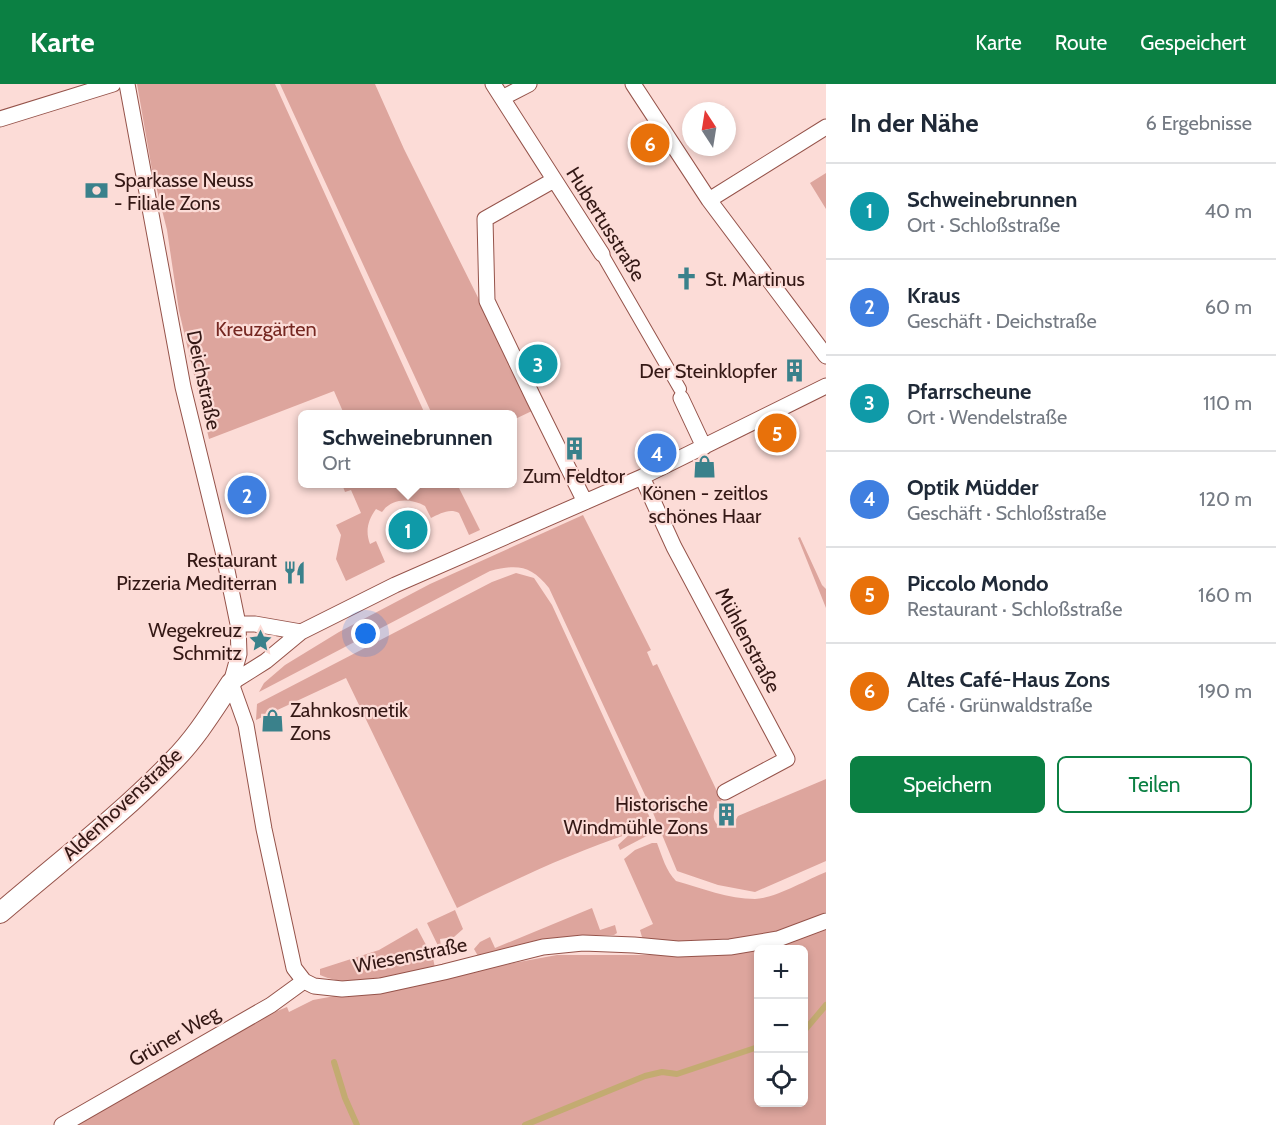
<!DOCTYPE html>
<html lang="de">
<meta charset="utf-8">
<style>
:root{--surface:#fff;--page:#f6f6f7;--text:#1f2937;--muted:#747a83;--line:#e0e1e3;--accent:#0b8043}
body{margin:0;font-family:Cabin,sans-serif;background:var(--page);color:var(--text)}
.controls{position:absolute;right:18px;bottom:18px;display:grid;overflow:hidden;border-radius:9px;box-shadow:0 3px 9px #0003}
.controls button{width:54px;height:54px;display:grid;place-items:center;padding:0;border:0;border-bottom:2px solid var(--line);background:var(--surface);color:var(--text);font:30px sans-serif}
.compass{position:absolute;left:682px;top:18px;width:54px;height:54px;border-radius:50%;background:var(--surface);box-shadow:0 3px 9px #0003;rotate:348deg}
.you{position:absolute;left:366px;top:550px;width:21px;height:21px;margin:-15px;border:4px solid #fff;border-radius:50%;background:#1a73e8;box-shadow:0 0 0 9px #1a73e833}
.badge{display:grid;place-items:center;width:39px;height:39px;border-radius:50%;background:var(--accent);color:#fff;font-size:20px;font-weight:700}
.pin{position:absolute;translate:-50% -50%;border:3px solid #fff;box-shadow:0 2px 6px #0006}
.popup{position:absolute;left:298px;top:326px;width:219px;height:78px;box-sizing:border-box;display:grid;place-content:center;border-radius:9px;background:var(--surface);filter:drop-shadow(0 2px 4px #0005);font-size:20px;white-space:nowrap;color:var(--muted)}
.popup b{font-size:22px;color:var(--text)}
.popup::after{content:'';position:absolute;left:50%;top:100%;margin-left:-12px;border:12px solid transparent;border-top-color:var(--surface)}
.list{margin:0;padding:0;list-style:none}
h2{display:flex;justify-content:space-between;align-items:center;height:78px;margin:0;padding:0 24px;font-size:26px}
h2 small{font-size:20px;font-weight:400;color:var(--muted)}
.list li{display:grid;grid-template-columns:39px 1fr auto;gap:18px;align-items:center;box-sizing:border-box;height:96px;padding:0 24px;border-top:2px solid var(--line)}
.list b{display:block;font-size:22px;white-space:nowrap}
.list p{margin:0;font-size:20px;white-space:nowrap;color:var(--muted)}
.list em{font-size:20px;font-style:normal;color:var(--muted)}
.actions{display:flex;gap:12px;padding:18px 24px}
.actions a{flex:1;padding:14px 0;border:2px solid var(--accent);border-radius:9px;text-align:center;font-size:21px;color:var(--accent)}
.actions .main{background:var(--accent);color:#fff}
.icon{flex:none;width:33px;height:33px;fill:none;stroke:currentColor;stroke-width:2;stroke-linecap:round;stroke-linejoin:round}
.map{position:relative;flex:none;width:826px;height:1041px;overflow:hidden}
header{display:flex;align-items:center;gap:36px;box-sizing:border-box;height:84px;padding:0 30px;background:var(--accent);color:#fff}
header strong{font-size:28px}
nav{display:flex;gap:33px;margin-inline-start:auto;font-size:21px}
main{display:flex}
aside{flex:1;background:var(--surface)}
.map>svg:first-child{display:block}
</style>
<header>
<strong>Karte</strong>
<nav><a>Karte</a><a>Route</a><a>Gespeichert</a></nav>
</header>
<main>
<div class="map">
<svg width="826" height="1041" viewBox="0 0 826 1041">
<rect width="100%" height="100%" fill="#fcdcd7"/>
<path fill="#dda59d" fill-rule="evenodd" d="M137,0H275L425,330H344L334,307L209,355L179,227L167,146L152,86Z
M280,0H375L404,65L534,326L513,336V330H432Z
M826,89V125L810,99Z
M342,400H457L480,446L469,451L459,429C449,424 440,430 431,434L425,422C410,414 392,414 382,428L376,425C368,436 365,447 370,460L376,457L385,478L346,497L336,475L341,451L336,441L361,429L351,406L345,408Z
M583,431L651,566L647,568L653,582L657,580L723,720L715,725C712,734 714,740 723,744L732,742L738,732L826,695V777L755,808L718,801L677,787L651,724L549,504C531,481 517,480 490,487L259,608L264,599L285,581L339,548L430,500Z
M800,453L822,501L826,505V524L798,454Z
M516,489L534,494L552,521L656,747L620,766L618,761L631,749C571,769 514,796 457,824L346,594L256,636L257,620L492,498Z
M652,759H657C662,772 666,787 676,797C701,804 729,815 755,815C776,814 806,796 826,788V828L789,845L725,858L648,857L642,853L640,846L653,840L624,775L635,766Z
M592,824L600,846L615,841L617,849L614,851H583L548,855L478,872L474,865L480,858L490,853L495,864Z
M455,826L463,845L454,853L440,855L442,870L427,839Z
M826,840V1041H76L265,932L287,923L289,928L313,916L557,871H721L786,860ZM758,866H804V1018H758Z
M417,844L433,874L435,884C402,891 352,906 320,891V885L379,866Z"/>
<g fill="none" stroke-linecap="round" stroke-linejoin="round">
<path stroke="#c3ab71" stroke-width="6" d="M804,947L826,921
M334,978L345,1014L357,1041
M525,1041L645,992L662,988L677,990L758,963"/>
<defs>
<path id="pedestrian" d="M602,170L680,305"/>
<path id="minor" d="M127,0L183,303L223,467L238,540L239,570L231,599
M493,0L602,170
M633,0L709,116L826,272
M502,14L529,0
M0,35L113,0
M554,96L485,135L487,217L534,315L585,418
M709,116L826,43
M681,314L704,363
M642,393L674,463L787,675L725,708
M238,540H255L301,548
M231,599L246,641L264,745L294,884L304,897L314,902L342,905L380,902L444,888L543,863L583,859L634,861L678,865L730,863L778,855L826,837
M231,599L266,577L301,548L395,501L642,393L826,302
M62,1041L271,921L304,897"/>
<path id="tertiary" d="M0,829C58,779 120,732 173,677C196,654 213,626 231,599"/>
</defs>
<use href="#pedestrian" stroke="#95534a" stroke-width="14"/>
<use href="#minor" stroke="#95534a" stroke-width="17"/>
<use href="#tertiary" stroke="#95534a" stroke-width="22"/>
<use href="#pedestrian" stroke="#fff" stroke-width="12"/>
<use href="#minor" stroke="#fff" stroke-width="15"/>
<use href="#tertiary" stroke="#fff" stroke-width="20"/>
</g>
<defs>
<symbol id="bank-bare" viewBox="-9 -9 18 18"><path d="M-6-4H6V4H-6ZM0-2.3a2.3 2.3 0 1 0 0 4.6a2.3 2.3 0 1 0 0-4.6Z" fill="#3a818b" stroke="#fcdcd7" stroke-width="2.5" paint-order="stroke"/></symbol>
<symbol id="church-bare" viewBox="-9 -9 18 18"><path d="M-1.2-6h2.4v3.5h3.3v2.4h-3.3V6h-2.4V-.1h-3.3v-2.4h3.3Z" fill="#3a818b" stroke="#fcdcd7" stroke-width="2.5" paint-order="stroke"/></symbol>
<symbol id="building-bare" viewBox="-9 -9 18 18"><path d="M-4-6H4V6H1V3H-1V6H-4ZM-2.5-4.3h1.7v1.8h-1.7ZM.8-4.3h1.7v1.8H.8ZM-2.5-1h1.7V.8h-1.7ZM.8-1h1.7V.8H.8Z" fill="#3a818b" stroke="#fcdcd7" stroke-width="2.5" paint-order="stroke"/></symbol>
<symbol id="shop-bare" viewBox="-9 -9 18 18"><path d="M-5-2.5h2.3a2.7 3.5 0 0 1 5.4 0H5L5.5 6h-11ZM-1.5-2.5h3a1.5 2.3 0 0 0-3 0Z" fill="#3a818b" stroke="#fcdcd7" stroke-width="2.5" paint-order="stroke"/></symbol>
<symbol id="restaurant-bare" viewBox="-9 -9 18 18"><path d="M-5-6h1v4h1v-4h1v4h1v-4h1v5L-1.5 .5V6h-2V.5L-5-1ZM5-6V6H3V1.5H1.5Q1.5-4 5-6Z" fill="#3a818b" stroke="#fcdcd7" stroke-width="2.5" paint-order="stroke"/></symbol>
<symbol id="sight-bare" viewBox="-9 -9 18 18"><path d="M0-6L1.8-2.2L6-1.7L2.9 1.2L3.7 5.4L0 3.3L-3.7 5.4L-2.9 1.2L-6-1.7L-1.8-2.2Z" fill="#3a818b" stroke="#fcdcd7" stroke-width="2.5" paint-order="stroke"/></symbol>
</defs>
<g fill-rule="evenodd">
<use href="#bank-bare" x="80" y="90" width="33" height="33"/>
<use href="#church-bare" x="670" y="178" width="33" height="33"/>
<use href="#building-bare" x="778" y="270" width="33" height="33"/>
<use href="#building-bare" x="558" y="348" width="33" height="33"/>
<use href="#shop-bare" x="688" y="366" width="33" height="33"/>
<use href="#restaurant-bare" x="278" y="472" width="33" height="33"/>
<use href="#sight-bare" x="244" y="540" width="33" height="33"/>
<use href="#shop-bare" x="256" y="620" width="33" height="33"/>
<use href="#building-bare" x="710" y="714" width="33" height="33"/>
</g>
<g text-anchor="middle" stroke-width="4.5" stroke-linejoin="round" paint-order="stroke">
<g font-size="20" fill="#341815" stroke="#fcdcd7" text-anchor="end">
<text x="114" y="103" text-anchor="start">Sparkasse Neuss<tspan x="114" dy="23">- Filiale Zons</tspan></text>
<text x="705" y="202" text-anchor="start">St. Martinus</text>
<text x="777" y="294">Der Steinklopfer</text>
<text x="574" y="399" text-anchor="middle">Zum Feldtor</text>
<text x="705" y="416" text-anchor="middle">Könen - zeitlos<tspan x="705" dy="23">schönes Haar</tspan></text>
<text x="277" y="483">Restaurant<tspan x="277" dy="23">Pizzeria Mediterran</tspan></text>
<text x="242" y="553">Wegekreuz<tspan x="242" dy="23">Schmitz</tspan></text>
<text x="290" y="633" text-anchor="start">Zahnkosmetik<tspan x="290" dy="23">Zons</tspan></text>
<text x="708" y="727">Historische<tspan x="708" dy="23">Windmühle Zons</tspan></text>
</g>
<g font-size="20" fill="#341815" stroke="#fcdcd7">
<text transform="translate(606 140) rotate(58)" y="7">Hubertusstraße</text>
<text transform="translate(204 296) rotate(78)" y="7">Deichstraße</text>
<text transform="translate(748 556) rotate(62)" y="7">Mühlenstraße</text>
<text transform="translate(122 720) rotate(-43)" y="7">Aldenhovenstraße</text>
<text transform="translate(410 871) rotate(-11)" y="7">Wiesenstraße</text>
<text transform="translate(174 952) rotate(-30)" y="7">Grüner Weg</text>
</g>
<g font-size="20" fill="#752721" stroke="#fcdcd7">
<text x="266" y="252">Kreuzgärten</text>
</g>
</g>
</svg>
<div class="controls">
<button>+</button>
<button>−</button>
<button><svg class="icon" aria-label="locate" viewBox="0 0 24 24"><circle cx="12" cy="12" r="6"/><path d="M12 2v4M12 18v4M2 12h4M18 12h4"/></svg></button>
</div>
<svg class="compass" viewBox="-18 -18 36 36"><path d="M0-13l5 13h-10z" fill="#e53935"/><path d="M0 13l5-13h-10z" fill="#747a83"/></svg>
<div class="you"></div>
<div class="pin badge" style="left:408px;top:446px;background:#0f9aa8">1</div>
<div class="popup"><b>Schweinebrunnen</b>Ort</div>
<div class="pin badge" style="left:247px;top:411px;background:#3f7fe0">2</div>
<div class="pin badge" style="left:538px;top:280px;background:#0f9aa8">3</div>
<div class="pin badge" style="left:657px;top:369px;background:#3f7fe0">4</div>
<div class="pin badge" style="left:777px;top:349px;background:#e8710a">5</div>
<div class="pin badge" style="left:650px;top:59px;background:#e8710a">6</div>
</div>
<aside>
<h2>In der Nähe<small>6 Ergebnisse</small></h2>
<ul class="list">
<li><span class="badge" style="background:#0f9aa8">1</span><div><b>Schweinebrunnen</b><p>Ort · Schloßstraße</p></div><em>40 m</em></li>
<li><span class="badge" style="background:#3f7fe0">2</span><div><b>Kraus</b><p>Geschäft · Deichstraße</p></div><em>60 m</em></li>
<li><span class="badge" style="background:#0f9aa8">3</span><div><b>Pfarrscheune</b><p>Ort · Wendelstraße</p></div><em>110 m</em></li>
<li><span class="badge" style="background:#3f7fe0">4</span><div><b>Optik Müdder</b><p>Geschäft · Schloßstraße</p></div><em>120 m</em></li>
<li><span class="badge" style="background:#e8710a">5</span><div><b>Piccolo Mondo</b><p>Restaurant · Schloßstraße</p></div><em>160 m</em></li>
<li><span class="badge" style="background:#e8710a">6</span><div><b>Altes Café-Haus Zons</b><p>Café · Grünwaldstraße</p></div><em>190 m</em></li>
</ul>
<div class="actions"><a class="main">Speichern</a><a>Teilen</a></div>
</aside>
</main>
